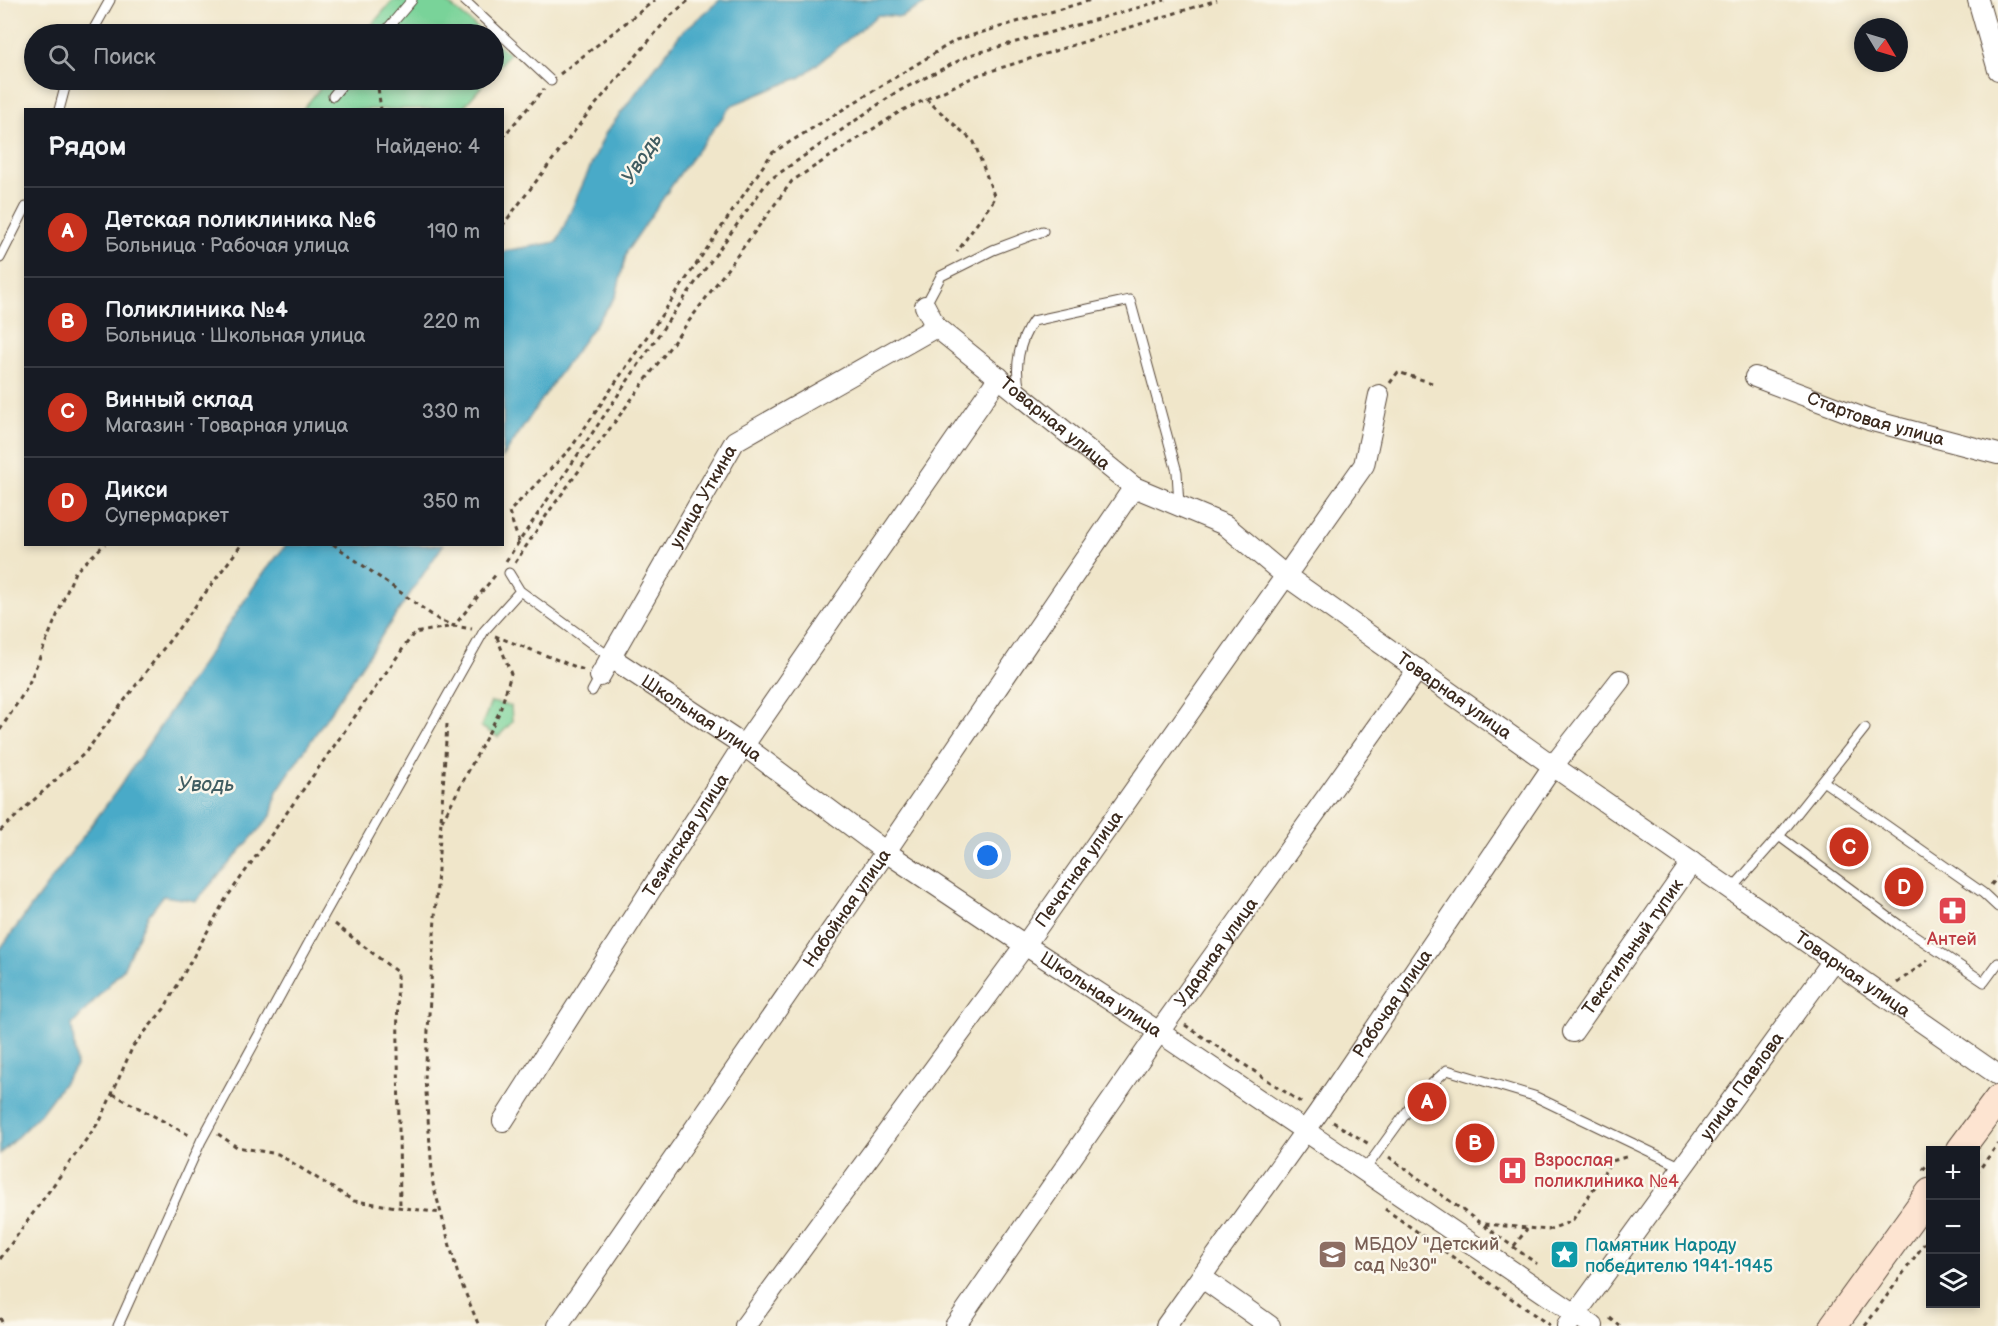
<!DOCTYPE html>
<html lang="ru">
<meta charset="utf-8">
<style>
:root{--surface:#171b24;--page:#20242c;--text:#f1f3f6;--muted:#9ea1a6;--line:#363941;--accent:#c8321e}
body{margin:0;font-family:"Balsamiq Sans",sans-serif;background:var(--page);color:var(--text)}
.controls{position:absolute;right:18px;bottom:18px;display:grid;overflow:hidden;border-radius:0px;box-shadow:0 3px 9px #0003}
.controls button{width:54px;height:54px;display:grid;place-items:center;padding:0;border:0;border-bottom:2px solid var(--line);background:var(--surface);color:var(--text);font:30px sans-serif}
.compass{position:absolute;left:1854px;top:18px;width:54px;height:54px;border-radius:50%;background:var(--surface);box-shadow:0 3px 9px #0003;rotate:128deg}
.you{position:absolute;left:988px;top:856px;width:21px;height:21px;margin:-15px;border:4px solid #fff;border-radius:50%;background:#1a73e8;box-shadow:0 0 0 9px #1a73e833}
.badge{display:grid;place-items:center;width:39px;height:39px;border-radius:50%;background:var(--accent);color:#fff;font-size:20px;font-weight:700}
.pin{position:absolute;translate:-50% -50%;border:3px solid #fff;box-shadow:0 2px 6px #0006}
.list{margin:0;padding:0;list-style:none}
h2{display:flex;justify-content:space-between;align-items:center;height:78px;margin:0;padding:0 24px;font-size:26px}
h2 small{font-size:20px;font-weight:400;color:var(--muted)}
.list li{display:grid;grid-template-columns:39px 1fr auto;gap:18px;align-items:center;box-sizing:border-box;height:90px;padding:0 24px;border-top:2px solid var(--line)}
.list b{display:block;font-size:22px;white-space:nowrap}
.list p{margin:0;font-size:20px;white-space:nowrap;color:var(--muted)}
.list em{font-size:20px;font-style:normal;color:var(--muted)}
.icon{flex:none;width:33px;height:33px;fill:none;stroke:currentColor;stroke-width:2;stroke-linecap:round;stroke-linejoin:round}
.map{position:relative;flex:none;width:1998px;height:1326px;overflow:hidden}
.search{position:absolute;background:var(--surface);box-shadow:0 3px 9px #0003;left:24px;top:24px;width:480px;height:66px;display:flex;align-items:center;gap:15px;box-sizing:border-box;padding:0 21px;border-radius:33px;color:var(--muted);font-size:22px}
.panel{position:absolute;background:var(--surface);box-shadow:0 3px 9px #0003;left:24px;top:108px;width:480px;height:438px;border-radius:0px}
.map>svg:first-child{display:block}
</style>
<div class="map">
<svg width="1998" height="1326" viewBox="0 0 1998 1326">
<rect width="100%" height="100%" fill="#fbf7ec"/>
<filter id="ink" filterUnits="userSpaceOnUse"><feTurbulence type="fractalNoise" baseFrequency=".0167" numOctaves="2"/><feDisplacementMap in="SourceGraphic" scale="12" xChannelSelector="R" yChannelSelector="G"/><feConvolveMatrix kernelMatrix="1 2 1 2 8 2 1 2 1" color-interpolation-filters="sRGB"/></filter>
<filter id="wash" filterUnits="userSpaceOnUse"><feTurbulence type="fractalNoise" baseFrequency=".008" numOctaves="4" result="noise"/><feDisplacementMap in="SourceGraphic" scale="24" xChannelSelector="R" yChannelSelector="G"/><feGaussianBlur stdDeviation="1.35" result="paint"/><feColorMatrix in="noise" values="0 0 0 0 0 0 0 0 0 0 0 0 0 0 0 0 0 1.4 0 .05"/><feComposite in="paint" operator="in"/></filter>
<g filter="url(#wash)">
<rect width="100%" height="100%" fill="#f0e6ca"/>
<path fill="#79d399" stroke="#5a7e5c" stroke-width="1.5" d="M393,0H444L485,34H364Z
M494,41L509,54L494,72Z
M327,80H487L462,109L302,110Z
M491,702L511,706L512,722L498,737L481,727Z"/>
<path fill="#49aac8" stroke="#426a73" stroke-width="1.5" d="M720,0H932L901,17L878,15L801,77L732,105L681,172L627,251L616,296L557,377L503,457V253L504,251L557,242L605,134L681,33Z
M286,545H443L277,791L271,816L196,901L163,896L148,916L123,969L72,1025L76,1066L41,1113L0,1154V949L118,789L259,579Z"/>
</g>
<g filter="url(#ink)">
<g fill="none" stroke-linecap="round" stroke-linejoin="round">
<defs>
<path id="lane" d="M464,0L551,81
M91,34L110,0
M383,34L412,0
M333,96L346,80
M59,110L67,80
M0,258L26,207
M925,306L941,276L993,250L1043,231
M1020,391C1014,367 1019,341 1033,321L1130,300L1177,472L1179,505
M509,573L520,591
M592,691L600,676
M1823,781L1983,893L1998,907
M1779,836L1865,728
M1731,890L1779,836L1899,925L1984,982L1998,963
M1364,1171L1419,1095L1447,1070L1534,1096L1682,1167
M118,1326L201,1141L324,915L484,631L520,591L610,657"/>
<g id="street">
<path d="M1978,0L1998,70"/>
<path id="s1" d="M925,306L936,327L1134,487L1225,525L1286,576L1553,766L1998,1075"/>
<path id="s2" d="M1755,377L1869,420L1998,454"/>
<path id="s3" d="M610,657L743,745L886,852L1025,945L1159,1032L1593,1326"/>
<path id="s4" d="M600,676L735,441L936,327"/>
<path id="s5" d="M1573,1032L1692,862"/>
<path id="s6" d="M503,1121L737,755L999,377"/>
<path d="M1201,1277L1270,1326"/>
<path id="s7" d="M558,1326L878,863L1134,487"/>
<path id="s8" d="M745,1326L1025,945L1364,465L1379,395"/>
<path id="s9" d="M955,1326L1159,1032L1418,669"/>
<path id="s10" d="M1166,1326L1318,1113L1553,766L1620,680"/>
<path id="s11" d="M1567,1326L1832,962"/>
</g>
<path id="secondary" d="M1960,1150L1998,1099
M1833,1326L1930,1192"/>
</defs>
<use href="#lane" stroke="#564638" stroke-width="11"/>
<use href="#street" stroke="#564638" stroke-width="22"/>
<use href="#secondary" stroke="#564638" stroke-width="29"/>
<path stroke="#564638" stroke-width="3" stroke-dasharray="4.5 4.5" stroke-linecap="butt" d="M560,74L655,0
M377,80L381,110
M926,99L974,142L995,198L957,252
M502,138L544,89
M502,226L586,116L668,18L689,0
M1390,383L1398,372L1432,383
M519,542L509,512L571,448L772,153L956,40L1091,0
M333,544L439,620L454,626L497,573
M506,561L668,321L768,181L895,93L970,55L1165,0
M515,563L550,510L792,181L901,111L978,75L1217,0
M495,636L584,670
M447,724L425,1079L433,1184L458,1275L479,1326
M0,730L27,688L75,572L105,544
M442,821L500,711L511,674L497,637
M0,831L85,753L242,544
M1991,885L1998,877
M335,924L397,972L400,1207
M1897,983L1928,960
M1185,1025L1302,1103
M113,1094L189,1135
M1333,1122L1369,1144
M218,1134L237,1147L278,1154L354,1201L441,1213
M1389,1157L1537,1264
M1923,1170L1930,1160
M1976,1174L1998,1144
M1385,1209L1549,1325
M1485,1224L1548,1230L1572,1221L1612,1161L1629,1156
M1514,1246L1527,1229
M0,1259L101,1119L133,1046L164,1009L225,900L414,633L454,626L472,629
M0,1318L4,1326
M1610,1318L1620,1326
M1865,1326L1930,1236"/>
<use href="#lane" stroke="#fff" stroke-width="9"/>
<use href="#street" stroke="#fff" stroke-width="20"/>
<use href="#secondary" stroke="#fde4d1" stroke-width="27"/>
</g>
</g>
<defs>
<symbol id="pharmacy-square" viewBox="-11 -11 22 22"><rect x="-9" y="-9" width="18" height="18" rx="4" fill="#e0444e" stroke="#fbf7ec"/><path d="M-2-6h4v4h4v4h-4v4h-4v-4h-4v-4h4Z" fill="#fff"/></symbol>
<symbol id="hospital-square" viewBox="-11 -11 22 22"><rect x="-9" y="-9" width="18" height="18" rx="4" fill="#e0444e" stroke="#fbf7ec"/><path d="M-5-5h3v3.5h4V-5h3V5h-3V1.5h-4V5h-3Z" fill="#fff"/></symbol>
<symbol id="school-square" viewBox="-11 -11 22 22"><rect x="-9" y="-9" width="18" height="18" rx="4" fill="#8d6e63" stroke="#fbf7ec"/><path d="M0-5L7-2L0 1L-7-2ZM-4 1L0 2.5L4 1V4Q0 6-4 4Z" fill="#fff"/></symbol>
<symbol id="sight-square" viewBox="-11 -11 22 22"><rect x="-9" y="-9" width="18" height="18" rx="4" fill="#0f9aa8" stroke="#fbf7ec"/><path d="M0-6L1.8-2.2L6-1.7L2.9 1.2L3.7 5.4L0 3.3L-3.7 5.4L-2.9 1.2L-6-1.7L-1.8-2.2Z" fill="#fff"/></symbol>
</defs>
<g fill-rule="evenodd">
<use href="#pharmacy-square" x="1936" y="894" width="33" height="33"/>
<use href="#hospital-square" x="1496" y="1154" width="33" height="33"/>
<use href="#school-square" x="1316" y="1238" width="33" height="33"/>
<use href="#sight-square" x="1548" y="1238" width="33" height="33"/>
</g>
<g text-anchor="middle" stroke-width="5" stroke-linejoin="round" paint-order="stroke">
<g font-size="18" fill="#3b2a1e" stroke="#fbf7ec">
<text dy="6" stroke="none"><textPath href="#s2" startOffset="128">Стартовая улица</textPath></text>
<text dy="6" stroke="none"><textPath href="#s1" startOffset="177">Товарная улица</textPath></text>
<text dy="6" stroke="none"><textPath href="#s4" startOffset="207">улица Уткина</textPath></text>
<text dy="6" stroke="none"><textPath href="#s1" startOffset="663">Товарная улица</textPath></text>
<text dy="6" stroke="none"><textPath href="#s3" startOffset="110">Школьная улица</textPath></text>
<text dy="6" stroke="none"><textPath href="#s6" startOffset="339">Тезинская улица</textPath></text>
<text dy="6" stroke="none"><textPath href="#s8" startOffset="566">Печатная улица</textPath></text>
<text dy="6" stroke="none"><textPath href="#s7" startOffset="508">Набойная улица</textPath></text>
<text dy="6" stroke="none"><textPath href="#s5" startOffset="104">Текстильный тупик</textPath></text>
<text dy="6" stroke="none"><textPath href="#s9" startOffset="456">Ударная улица</textPath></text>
<text dy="6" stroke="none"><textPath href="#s1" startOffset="1149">Товарная улица</textPath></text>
<text dy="6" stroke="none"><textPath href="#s3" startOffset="596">Школьная улица</textPath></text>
<text dy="6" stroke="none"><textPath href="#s10" startOffset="394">Рабочая улица</textPath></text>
<text dy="6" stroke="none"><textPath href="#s11" startOffset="297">улица Павлова</textPath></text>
</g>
<g font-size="18" fill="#be3a42" stroke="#fbf7ec">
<text x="1952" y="945">Антей</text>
<text x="1534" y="1166" text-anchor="start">Взрослая<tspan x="1534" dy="21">поликлиника №4</tspan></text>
</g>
<g font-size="18" fill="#785e54" stroke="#fbf7ec" text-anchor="start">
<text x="1354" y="1250">МБДОУ "Детский<tspan x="1354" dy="21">сад №30"</tspan></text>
</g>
<g font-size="18" fill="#0d838f" stroke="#fbf7ec" text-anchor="start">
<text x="1585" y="1251">Памятник Народу<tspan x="1585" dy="21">победителю 1941-1945</tspan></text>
</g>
<g font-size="20" font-style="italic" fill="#415d62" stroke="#fbf7ec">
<text transform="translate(641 158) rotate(-56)" y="7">Уводь</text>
<text x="206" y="791">Уводь</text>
</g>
</g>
</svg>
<div class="controls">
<button>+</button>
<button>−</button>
<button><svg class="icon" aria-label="layers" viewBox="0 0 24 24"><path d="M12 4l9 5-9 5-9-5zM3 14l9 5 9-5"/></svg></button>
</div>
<svg class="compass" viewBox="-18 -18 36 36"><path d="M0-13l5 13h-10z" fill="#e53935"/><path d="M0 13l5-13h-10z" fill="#9ea1a6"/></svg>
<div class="you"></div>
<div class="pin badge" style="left:1427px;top:1102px">A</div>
<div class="pin badge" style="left:1475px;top:1143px">B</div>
<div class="pin badge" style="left:1849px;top:847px">C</div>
<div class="pin badge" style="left:1904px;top:887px">D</div>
<div class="search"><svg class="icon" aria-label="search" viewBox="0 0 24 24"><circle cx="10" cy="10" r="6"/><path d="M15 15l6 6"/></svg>Поиск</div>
<section class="panel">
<h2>Рядом<small>Найдено: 4</small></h2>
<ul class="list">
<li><span class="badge">A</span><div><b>Детская поликлиника №6</b><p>Больница · Рабочая улица</p></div><em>190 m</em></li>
<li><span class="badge">B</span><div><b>Поликлиника №4</b><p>Больница · Школьная улица</p></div><em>220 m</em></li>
<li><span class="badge">C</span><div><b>Винный склад</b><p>Магазин · Товарная улица</p></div><em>330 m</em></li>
<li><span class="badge">D</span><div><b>Дикси</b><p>Супермаркет</p></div><em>350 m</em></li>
</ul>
</section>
</div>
